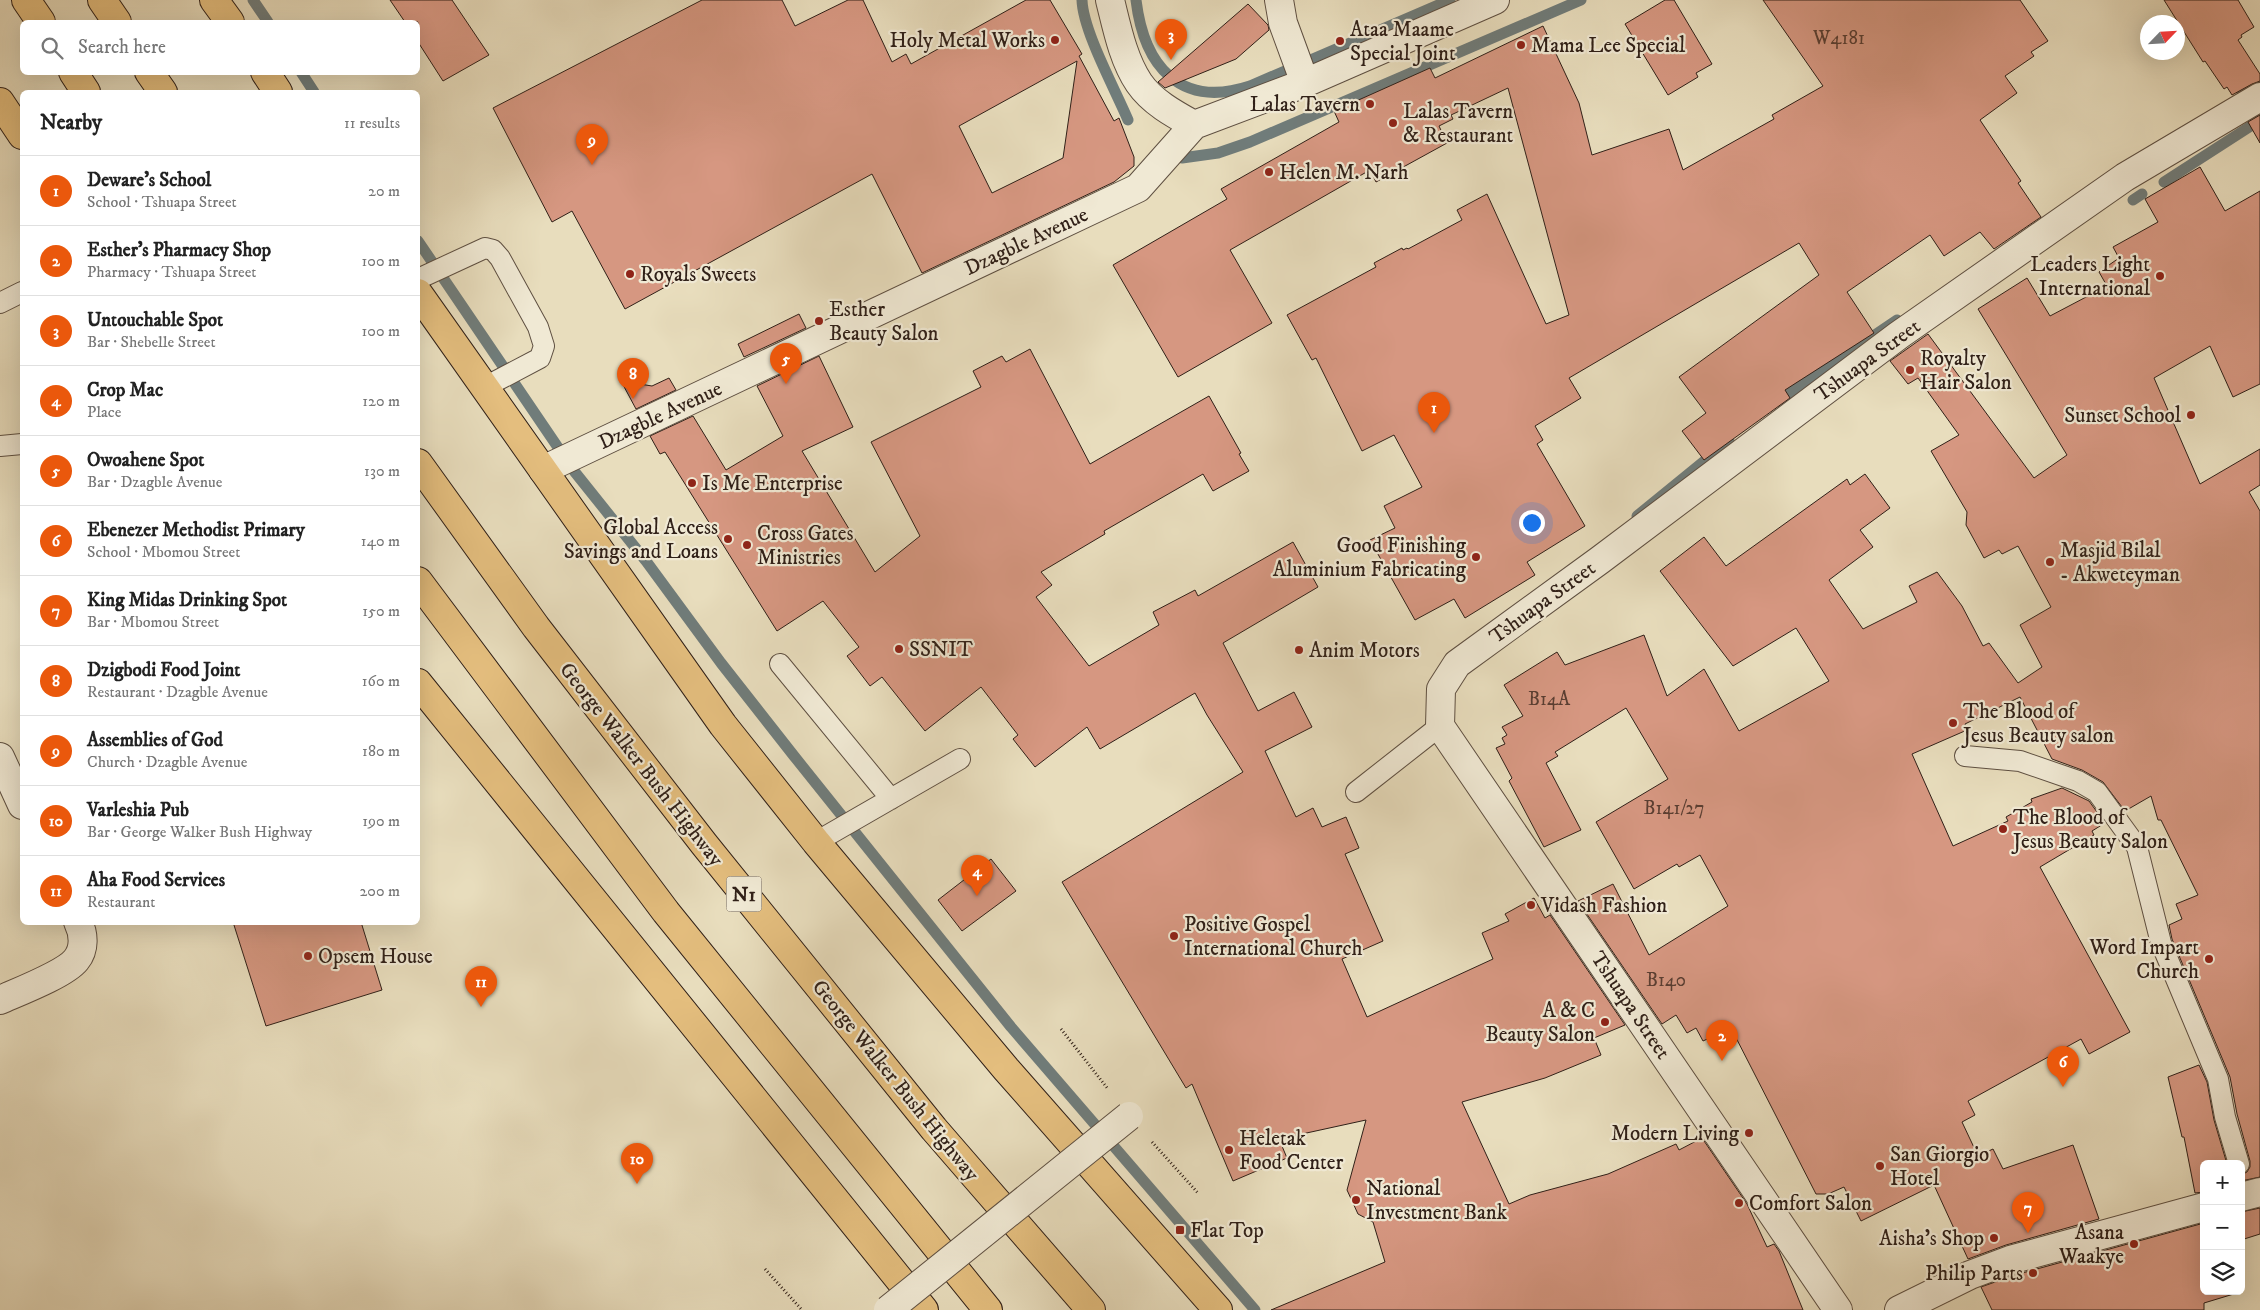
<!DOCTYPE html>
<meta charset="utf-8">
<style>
:root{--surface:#fff;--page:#f6f6f6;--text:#222;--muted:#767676;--line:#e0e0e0;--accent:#ea580c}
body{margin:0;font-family:"IM FELL DW Pica",serif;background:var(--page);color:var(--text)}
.controls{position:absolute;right:15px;bottom:15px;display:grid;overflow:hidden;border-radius:8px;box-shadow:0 5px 20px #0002}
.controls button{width:45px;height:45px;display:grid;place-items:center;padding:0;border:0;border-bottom:1px solid var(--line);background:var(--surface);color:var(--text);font:25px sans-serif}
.compass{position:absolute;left:2140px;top:15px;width:45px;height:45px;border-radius:50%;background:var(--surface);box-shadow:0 5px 20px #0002;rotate:65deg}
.you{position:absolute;left:1531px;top:522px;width:18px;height:18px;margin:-12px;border:4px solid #fff;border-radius:50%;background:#1a73e8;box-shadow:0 0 0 8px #1a73e833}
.badge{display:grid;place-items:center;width:32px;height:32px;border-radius:50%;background:var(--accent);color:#fff;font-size:16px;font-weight:700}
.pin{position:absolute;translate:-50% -41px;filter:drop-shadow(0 1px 2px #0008)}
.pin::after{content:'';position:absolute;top:26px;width:18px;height:15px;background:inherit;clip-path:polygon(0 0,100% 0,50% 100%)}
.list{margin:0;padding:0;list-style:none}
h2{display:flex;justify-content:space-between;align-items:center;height:65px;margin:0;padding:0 20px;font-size:21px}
h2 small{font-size:16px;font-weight:400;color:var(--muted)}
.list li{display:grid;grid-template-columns:32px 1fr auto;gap:15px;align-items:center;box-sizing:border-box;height:70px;padding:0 20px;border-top:1px solid var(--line)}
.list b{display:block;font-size:19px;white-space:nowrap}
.list p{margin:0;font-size:16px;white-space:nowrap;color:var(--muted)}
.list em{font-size:16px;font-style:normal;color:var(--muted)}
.icon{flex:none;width:28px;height:28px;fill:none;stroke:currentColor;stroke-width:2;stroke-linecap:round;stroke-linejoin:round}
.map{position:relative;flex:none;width:2260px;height:1310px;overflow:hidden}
.search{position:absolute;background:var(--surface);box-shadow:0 5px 20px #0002;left:20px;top:20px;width:400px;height:55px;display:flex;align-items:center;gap:12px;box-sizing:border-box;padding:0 18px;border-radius:8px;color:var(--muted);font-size:19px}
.panel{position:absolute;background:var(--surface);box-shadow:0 5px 20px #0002;left:20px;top:90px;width:400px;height:835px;border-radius:8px}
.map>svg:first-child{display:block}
</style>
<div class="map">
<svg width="2260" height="1310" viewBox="0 0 2260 1310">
<rect width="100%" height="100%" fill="#e8ddbd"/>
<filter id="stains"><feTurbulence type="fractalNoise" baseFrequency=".004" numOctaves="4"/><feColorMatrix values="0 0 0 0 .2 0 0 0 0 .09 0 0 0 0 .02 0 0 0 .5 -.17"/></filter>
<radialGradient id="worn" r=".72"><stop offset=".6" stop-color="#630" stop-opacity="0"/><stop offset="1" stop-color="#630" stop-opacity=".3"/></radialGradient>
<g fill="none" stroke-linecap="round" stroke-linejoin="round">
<path stroke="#707c7a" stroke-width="11" d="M253,0L268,22
M1082,0C1083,31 1115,89 1128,120
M1136,0C1144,66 1180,109 1250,86L1450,0
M301,72L314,92
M2242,92L2260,81
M1182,158L1218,153L1250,142L1581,0
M2164,182L2260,120
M2133,200L2142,194
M418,241L574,471L646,561L721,663L794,756L1011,1027L1255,1310
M1776,402L1897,320
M1637,516L1729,441"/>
</g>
<path fill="#d69781" stroke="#302018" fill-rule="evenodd" d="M390,0H452L489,55L443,81L418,42V22H405Z
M702,0H782L795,26L848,0H863L892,62L906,54L911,64L1026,0H1050L1082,54L1079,56L1114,121L1119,118L1134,157V166L1114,182L922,273L872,174L625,309L572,211L552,222L493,108ZM1077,61L1063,158L992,193L959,126Z
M1665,0H1674L1712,64L1696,73L1698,77L1668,95L1625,24Z
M1763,0H2020L2048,41L2031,52L2034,56L2005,76L2017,93L1980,120L2021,181L2018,183L2041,217L1994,249L1980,232L1944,256L1930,235L1847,292L1874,333L1785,390L1790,398L1704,460L1682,431L1706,413L1679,377L1819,275L1799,243L1569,378L1581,398L1535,426L1543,440L1537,444L1585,526L1527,562L1535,575L1465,618L1454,599L1415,620L1370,540L1395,528L1384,506L1422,487L1394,435L1362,451L1316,358L1312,360L1287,315L1376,267L1374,263L1402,248L1403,250L1407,248L1408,249L1462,220L1457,210L1487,194L1546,324L1569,315L1508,88L1451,115L1453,119L1439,126L1447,143L1376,182L1370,170L1230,250L1272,323L1178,377L1113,265L1227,199L1221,189L1339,122L1334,111L1430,68L1435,78L1543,26L1579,103L1592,155L1669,129L1683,170L1774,119L1772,115L1823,86Z
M2164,0H2238L2254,27L2241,35L2242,37L2238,40L2260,74V81L2252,84L2232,95L2227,87L2224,89L2205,61L2203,62Z
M1248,4L1268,25L1269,30L1236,59L1165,88L1158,82Z
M2260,115V143L2248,122Z
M2200,167L2225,211L2260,191V384L2233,397L2210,346L2154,378L2200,484L2260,449V485L2249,492L2260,511V1177L2241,1181V1175L2247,1172L2250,1167V1161L2237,1114L2230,1077L2172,939L2169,925L2182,919L2176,904L2198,895L2161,820H2158L2151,796L2125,811L2103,782L2082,770L2052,759L2020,697L1965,724L1967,730L1912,754L1953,846L2008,821L2006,817L2032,802L2031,799L2062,788L2089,801L2105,823L2092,831L2094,835L2040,867L2130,1032L2089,1054L2081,1039L1968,1101L1975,1115L1962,1122L1978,1156L1993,1149L2003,1169L2073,1145L2099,1219L2006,1245L1968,1259L1934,1185L1861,1221L1844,1187L1828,1194H1816L1731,1028L1703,1041L1696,1028L1687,1033L1676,1015L1662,1024L1578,901L1613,884L1649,955L1728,906L1700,855L1679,867L1677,864L1634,889L1596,822L1668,779L1626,708L1555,752L1558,756L1546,763L1581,830L1544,847L1509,781L1512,778L1496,748L1505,744L1502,738L1507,735L1502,727L1523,716L1504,685L1557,652L1565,665L1644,635L1667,696L1704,669L1739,731L1829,681L1796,628L1733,666L1660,571L1704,537L1726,566L1847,479L1850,485L1865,474L1890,508L1860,530L1873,547L1829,580L1863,629L1917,602L1909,586L1937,572L1962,606L1983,646L1989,643L2018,683L2042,667L2020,625L2051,607L2018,546L2002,554L1999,550L1984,558L1966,525L1967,512L1931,451L1959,435L1918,378L1908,384L1890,361L1928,334L2034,478L2067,455L1978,309L2027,278L2050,316L2107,286L2099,272L2119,258L2113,247L2158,222L2145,199Z
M799,314L806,328L744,357L738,344Z
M1030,349L1090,464L1209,396L1241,453L1239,454L1249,471L1213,491L1203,474L1104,531L1105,534L1041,572L1052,585L1036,597L1089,666L1159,625L1153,612L1195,590L1198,596L1293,542L1318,587L1223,643L1258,711L1294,692L1312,727L1265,751L1296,817L1313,808L1322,827L1346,817L1359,848L1345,854L1383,941L1342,959L1367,1017L1493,959L1482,933L1509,921L1505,914L1534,898L1545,918L1550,915L1625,1025L1594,1038L1601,1055L1545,1078L1462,1102L1509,1204L1530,1195L1608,1174L1676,1144L1679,1150L1702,1138L1747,1204L1767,1247L1774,1244L1779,1251L1803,1310H1271L1385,1262L1373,1222L1358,1214L1347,1190L1366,1120L1279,1139L1287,1158L1233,1181L1192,1084L1186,1088L1062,882L1243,772L1207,715L1195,693L1100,749L1087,727L1035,767L1013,739L1018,735L981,687L925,731L882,677L870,686L847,656L859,647L823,601L777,631L665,452L660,454L650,436L693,416L726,470L783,436L757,386L819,356L853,427L802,451L875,572L920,536L871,442L981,387L973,371L1002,356L1006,362Z
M669,378L676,390L636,409L621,381L652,386Z
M991,859L1016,891L962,931L938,900Z
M233,922H361L382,990L266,1026Z
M2199,1065L2207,1082L2214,1120L2227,1164H2204V1192L2195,1193L2184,1137H2182L2168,1077Z
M2260,1208V1234L2241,1240V1212Z
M2204,1223V1291L2237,1293L2204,1303V1310H1992L1981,1287L2015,1275Z"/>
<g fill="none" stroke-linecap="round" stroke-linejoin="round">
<defs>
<path id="lane" d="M418,279L485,248L493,250L500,258L538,327L544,346L540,358L483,388
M0,303L22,292
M0,446L22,444
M780,664L891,799
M1965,756L2020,761L2078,781L2097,792L2137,847L2161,943L2218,1079L2225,1117L2239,1164
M1356,792L1440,726
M816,842L960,759"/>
<path id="street" d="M1110,0C1117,28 1123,59 1139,83C1152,102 1174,114 1194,125
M1279,0L1283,23L1305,83
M543,470L1138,188L1194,125L1305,83L1495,0
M0,757L22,805
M0,1000C18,992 65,974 76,960C85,949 84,934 78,922
M2241,1197L2260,1192
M1838,1310L1440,726L1441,689L1457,664L1600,560L1899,335L2125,177L2260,97
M1899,1310L1970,1275L2010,1260L2204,1207"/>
<path id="highway" d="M26,0L41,22
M102,0L117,22
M214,0L230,22
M73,72L86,92
M149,72L163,92
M265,72L278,92
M0,102L22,135
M418,293L723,725L816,842L1006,1069L1218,1310
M418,463L536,627L704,844L934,1129L1091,1310
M418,581L666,912L988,1310
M418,683L924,1310"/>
</defs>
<use href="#lane" stroke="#5e4f41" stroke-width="22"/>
<use href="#street" stroke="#5e4f41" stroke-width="30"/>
<use href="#highway" stroke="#302018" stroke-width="30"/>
<path stroke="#302018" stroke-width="3" stroke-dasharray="1 2.5" stroke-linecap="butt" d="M1061,1029L1108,1089
M1152,1142L1198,1193
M765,1269L802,1310"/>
<use href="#lane" stroke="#f0e9d4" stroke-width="20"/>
<use href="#street" stroke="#f0e9d4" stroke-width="28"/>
<use href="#highway" stroke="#e4be7e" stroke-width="28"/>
<defs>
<path id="street-bridge" d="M888,1310L1129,1116"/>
</defs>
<use href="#street-bridge" stroke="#5e4f41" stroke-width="30" stroke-linecap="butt"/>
<use href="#street-bridge" stroke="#f0e9d4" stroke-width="28"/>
</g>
<g fill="#8f2418" stroke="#f0e9d4" stroke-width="2">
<circle cx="1055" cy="40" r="5"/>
<circle cx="1340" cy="41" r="5"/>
<circle cx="1521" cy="45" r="5"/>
<circle cx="1370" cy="104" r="5"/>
<circle cx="1393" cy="123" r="5"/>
<circle cx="1269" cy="172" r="5"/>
<circle cx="630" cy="274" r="5"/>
<circle cx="2160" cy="276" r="5"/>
<circle cx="819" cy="321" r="5"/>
<circle cx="1910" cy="370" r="5"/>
<circle cx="2191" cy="415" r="5"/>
<circle cx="692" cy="483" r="5"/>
<circle cx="728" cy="539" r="5"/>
<circle cx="747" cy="545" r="5"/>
<circle cx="1476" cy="557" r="5"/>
<circle cx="2050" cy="562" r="5"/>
<circle cx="899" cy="649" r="5"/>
<circle cx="1299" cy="650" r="5"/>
<circle cx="1953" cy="723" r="5"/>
<circle cx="2003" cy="829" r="5"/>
<circle cx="1531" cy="905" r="5"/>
<circle cx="1174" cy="936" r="5"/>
<circle cx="308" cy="956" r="5"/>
<circle cx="2209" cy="959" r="5"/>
<circle cx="1605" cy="1022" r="5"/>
<circle cx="1749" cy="1133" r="5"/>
<circle cx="1229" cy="1150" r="5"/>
<circle cx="1880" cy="1166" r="5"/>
<circle cx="1356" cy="1200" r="5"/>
<circle cx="1739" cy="1203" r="5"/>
<rect x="1175" y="1225" width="10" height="10" rx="2.5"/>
<circle cx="1994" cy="1238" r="5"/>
<circle cx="2134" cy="1244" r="5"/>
<circle cx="2033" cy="1273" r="5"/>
</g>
<g text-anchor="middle" stroke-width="4.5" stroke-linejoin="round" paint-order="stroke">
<g font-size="19" fill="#5a3e32">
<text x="1839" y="44">W4181</text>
<text x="1549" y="705">B14A</text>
<text x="1674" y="814">B141/27</text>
<text x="1666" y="986">B140</text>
</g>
<rect fill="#f0e9d4" stroke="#6a5c50" stroke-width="1" x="726.5" y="876.5" width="35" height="35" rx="4"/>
<g font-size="20" font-weight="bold" fill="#302018">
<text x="744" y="901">N1</text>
</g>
<g font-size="21" fill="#302018" stroke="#f0e9d4" text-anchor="start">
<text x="1350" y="36">Ataa Maame<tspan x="1350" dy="24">Special Joint</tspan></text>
<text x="1045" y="47" text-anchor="end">Holy Metal Works</text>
<text x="1531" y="52">Mama Lee Special</text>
<text x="1360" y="111" text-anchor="end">Lalas Tavern</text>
<text x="1403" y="118">Lalas Tavern<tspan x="1403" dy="24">&amp; Restaurant</tspan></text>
<text x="1279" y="179">Helen M. Narh</text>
<text x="2150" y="271" text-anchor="end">Leaders Light<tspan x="2150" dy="24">International</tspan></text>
<text x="640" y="281">Royals Sweets</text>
<text x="829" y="316">Esther<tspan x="829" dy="24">Beauty Salon</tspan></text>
<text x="1920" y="365">Royalty<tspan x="1920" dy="24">Hair Salon</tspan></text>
<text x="2181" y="422" text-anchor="end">Sunset School</text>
<text x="702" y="490">Is Me Enterprise</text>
<text x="718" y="534" text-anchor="end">Global Access<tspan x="718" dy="24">Savings and Loans</tspan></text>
<text x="757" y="540">Cross Gates<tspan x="757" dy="24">Ministries</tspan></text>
<text x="1466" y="552" text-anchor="end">Good Finishing<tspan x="1466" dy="24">Aluminium Fabricating</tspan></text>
<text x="2060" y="557">Masjid Bilal<tspan x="2060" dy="24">- Akweteyman</tspan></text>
<text x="909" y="656">SSNIT</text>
<text x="1309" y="657">Anim Motors</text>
<text x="1963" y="718">The Blood of<tspan x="1963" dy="24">Jesus Beauty salon</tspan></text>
<text x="2013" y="824">The Blood of<tspan x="2013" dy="24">Jesus Beauty Salon</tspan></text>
<text x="1541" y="912">Vidash Fashion</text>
<text x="1184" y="931">Positive Gospel<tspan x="1184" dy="24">International Church</tspan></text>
<text x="2199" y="954" text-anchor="end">Word Impart<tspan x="2199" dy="24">Church</tspan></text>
<text x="318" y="963">Opsem House</text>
<text x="1595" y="1017" text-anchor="end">A &amp; C<tspan x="1595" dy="24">Beauty Salon</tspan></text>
<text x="1739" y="1140" text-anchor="end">Modern Living</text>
<text x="1239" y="1145">Heletak<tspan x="1239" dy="24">Food Center</tspan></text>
<text x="1890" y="1161">San Giorgio<tspan x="1890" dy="24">Hotel</tspan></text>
<text x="1366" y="1195">National<tspan x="1366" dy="24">Investment Bank</tspan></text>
<text x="1749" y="1210">Comfort Salon</text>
<text x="1190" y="1237">Flat Top</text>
<text x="2124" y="1239" text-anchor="end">Asana<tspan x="2124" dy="24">Waakye</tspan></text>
<text x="1984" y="1245" text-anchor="end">Aisha's Shop</text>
<text x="2023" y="1280" text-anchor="end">Philip Parts</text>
</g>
<g font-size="21" fill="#302018" stroke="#f0e9d4">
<text transform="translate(1026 241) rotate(-25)" y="7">Dzagble Avenue</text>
<text transform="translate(1867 360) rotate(-36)" y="7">Tshuapa Street</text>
<text transform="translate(660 415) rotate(-25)" y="7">Dzagble Avenue</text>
<text transform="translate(1542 602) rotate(-36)" y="7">Tshuapa Street</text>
<text transform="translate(642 764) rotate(52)" y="7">George Walker Bush Highway</text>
<text transform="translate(1631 1005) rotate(56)" y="7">Tshuapa Street</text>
<text transform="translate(896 1080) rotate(51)" y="7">George Walker Bush Highway</text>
</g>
</g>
<rect width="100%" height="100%" filter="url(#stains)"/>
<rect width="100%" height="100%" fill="url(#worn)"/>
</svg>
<div class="controls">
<button>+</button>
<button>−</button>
<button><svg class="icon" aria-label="layers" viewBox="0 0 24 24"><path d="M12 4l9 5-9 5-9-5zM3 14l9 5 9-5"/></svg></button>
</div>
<svg class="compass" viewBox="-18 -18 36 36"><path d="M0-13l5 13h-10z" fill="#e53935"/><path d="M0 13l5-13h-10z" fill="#767676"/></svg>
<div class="you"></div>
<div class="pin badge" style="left:1434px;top:433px">1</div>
<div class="pin badge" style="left:1722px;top:1061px">2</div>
<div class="pin badge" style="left:1171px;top:60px">3</div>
<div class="pin badge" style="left:977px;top:896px">4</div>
<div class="pin badge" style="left:786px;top:384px">5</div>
<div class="pin badge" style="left:2063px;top:1087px">6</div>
<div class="pin badge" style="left:2028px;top:1233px">7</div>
<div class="pin badge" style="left:633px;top:399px">8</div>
<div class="pin badge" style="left:592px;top:165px">9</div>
<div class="pin badge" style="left:637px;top:1184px">10</div>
<div class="pin badge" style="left:481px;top:1007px">11</div>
<div class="search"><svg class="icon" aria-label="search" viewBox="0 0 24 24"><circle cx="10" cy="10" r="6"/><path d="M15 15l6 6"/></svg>Search here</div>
<section class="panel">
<h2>Nearby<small>11 results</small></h2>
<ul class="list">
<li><span class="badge">1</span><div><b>Deware's School</b><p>School · Tshuapa Street</p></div><em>20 m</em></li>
<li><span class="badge">2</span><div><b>Esther's Pharmacy Shop</b><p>Pharmacy · Tshuapa Street</p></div><em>100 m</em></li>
<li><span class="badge">3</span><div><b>Untouchable Spot</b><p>Bar · Shebelle Street</p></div><em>100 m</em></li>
<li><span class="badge">4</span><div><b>Crop Mac</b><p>Place</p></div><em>120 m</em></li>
<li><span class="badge">5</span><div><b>Owoahene Spot</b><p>Bar · Dzagble Avenue</p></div><em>130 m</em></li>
<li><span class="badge">6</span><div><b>Ebenezer Methodist Primary</b><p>School · Mbomou Street</p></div><em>140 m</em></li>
<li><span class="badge">7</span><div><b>King Midas Drinking Spot</b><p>Bar · Mbomou Street</p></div><em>150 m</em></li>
<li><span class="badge">8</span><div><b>Dzigbodi Food Joint</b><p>Restaurant · Dzagble Avenue</p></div><em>160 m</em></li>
<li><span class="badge">9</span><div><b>Assemblies of God</b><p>Church · Dzagble Avenue</p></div><em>180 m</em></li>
<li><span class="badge">10</span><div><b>Varleshia Pub</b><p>Bar · George Walker Bush Highway</p></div><em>190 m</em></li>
<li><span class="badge">11</span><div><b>Aha Food Services</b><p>Restaurant</p></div><em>200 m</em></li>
</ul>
</section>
</div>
